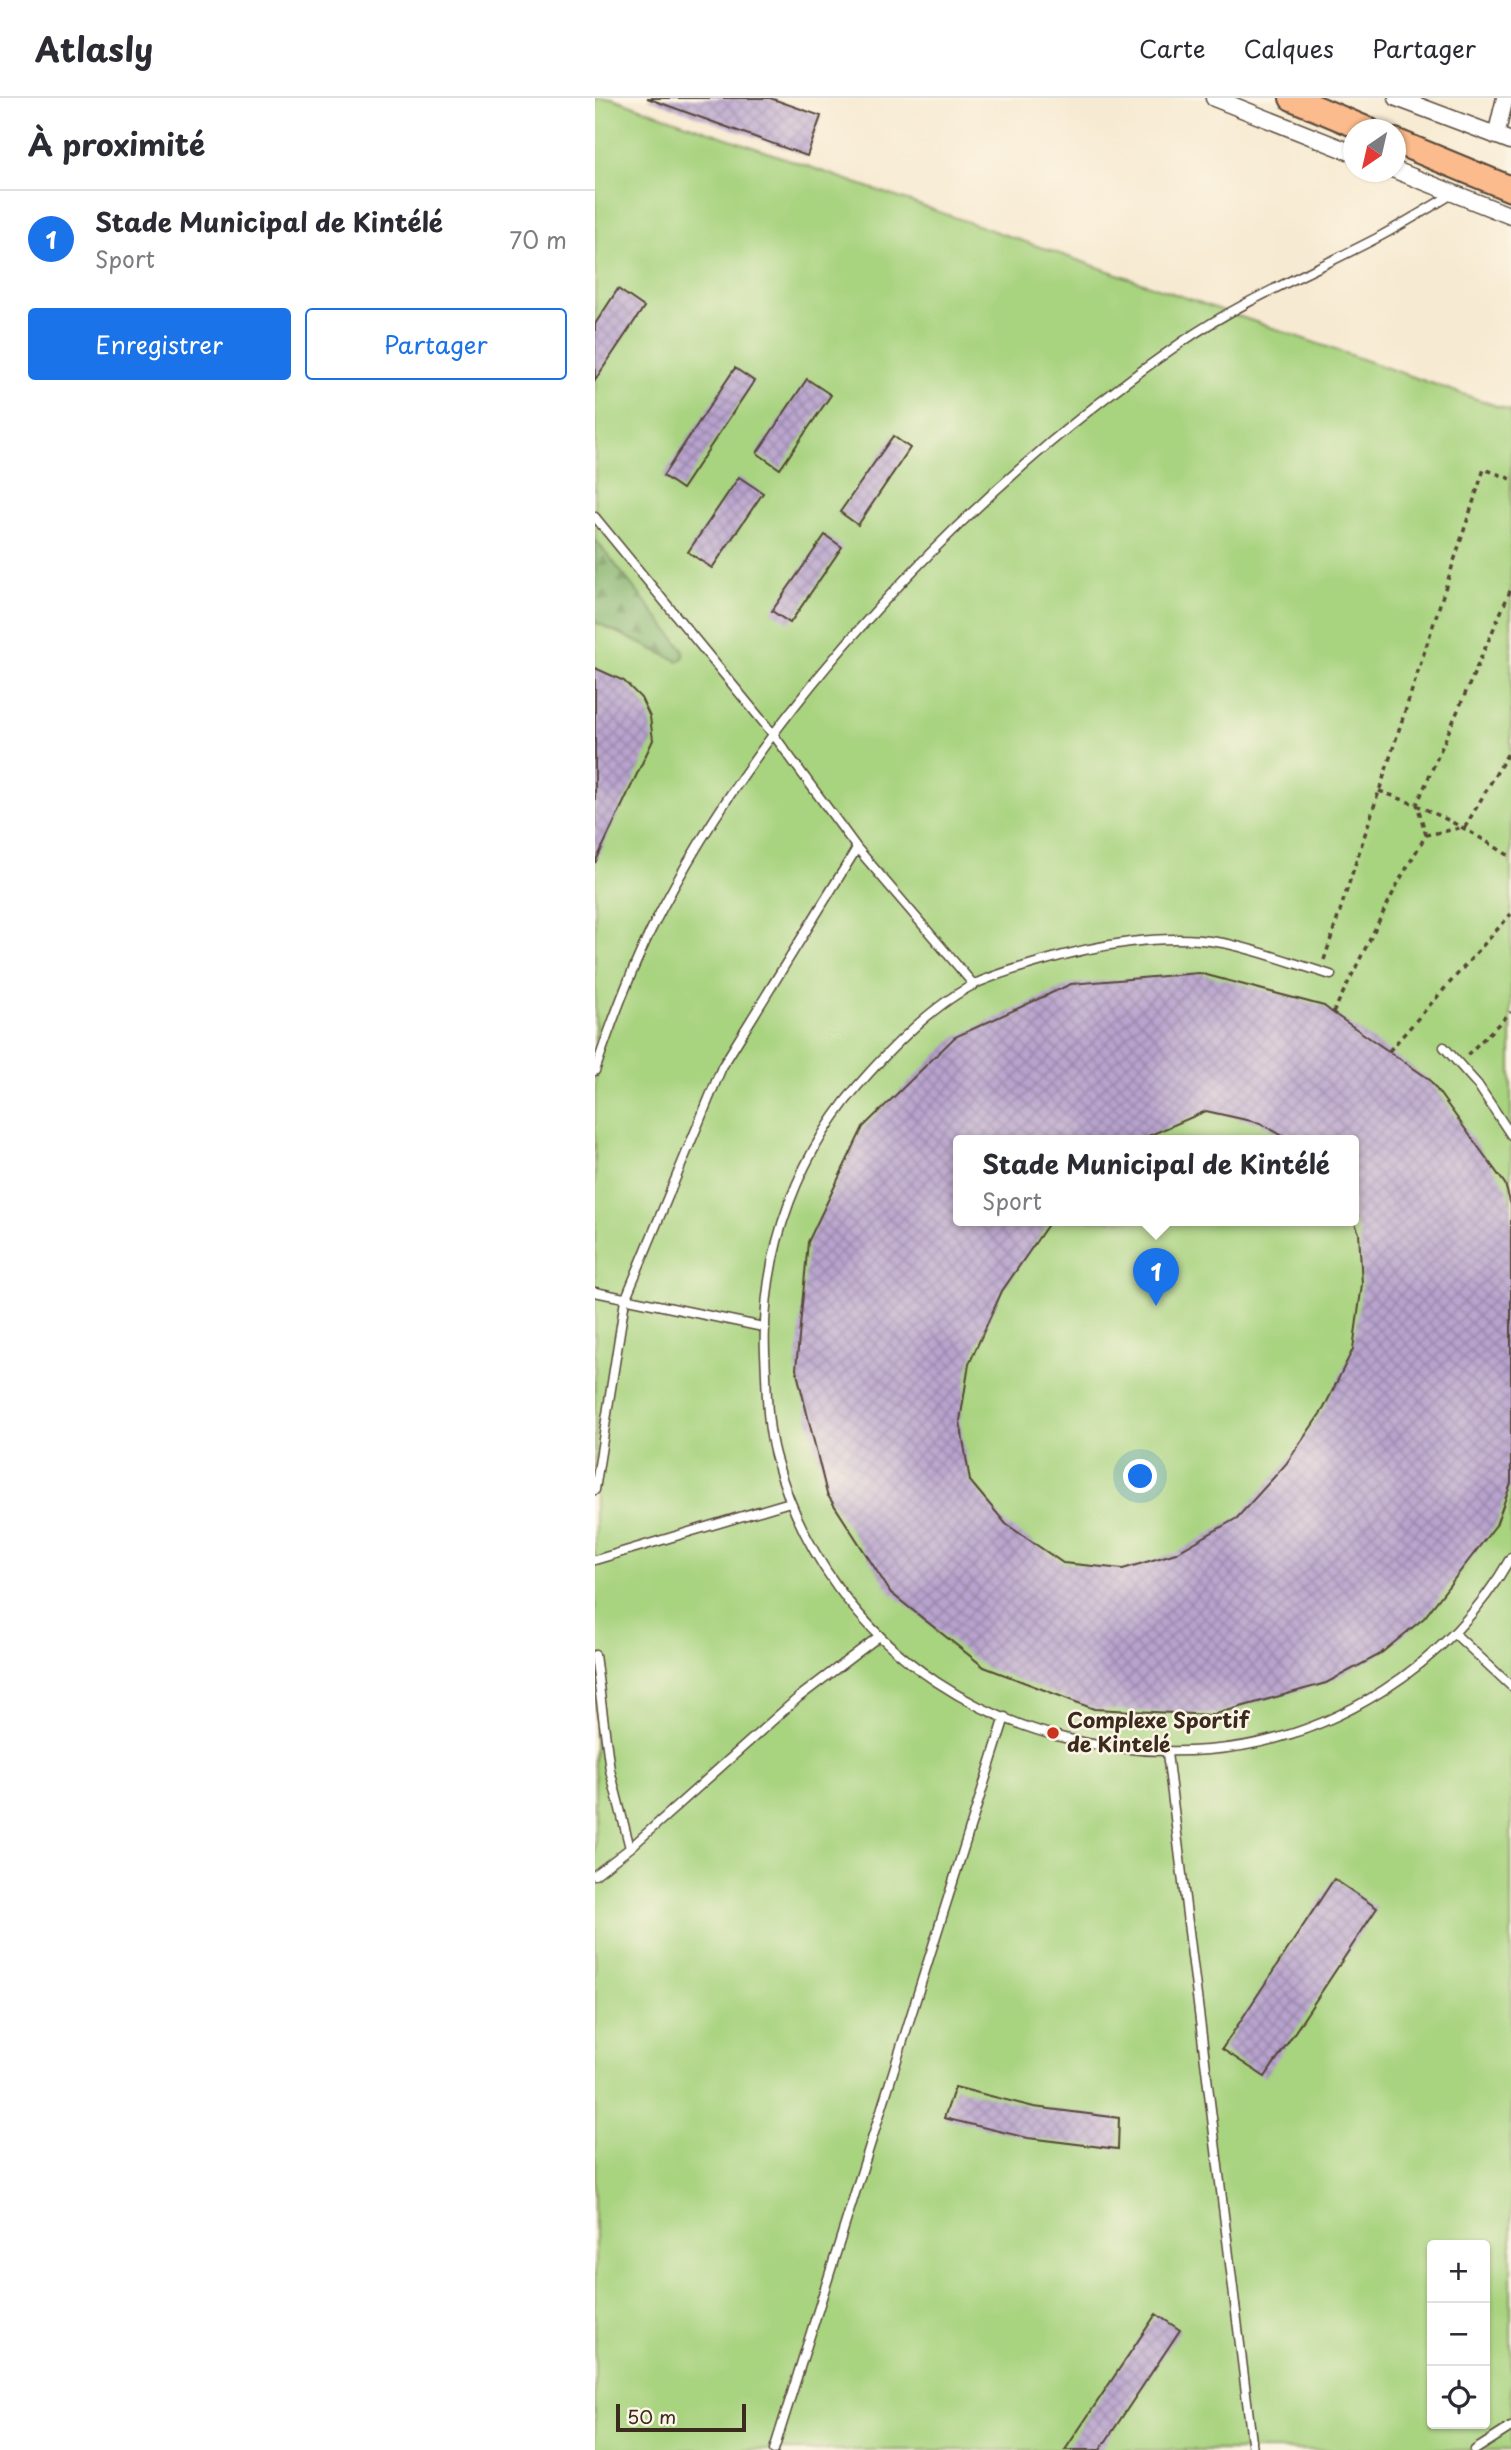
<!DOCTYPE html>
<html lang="fr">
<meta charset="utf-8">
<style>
:root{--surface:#fff;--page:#f7f7f7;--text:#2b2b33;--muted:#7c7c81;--line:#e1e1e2;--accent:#1a73e8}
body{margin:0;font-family:"Playpen Sans",sans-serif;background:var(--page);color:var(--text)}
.controls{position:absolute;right:21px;bottom:21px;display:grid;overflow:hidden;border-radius:7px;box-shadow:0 2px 5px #0004}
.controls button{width:63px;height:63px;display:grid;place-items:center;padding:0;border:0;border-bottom:2px solid var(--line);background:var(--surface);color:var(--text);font:35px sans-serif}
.compass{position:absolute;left:748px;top:21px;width:63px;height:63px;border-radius:50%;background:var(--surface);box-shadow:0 2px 5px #0004;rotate:214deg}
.scale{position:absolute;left:21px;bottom:18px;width:130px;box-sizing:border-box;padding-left:7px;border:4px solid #3b2a1e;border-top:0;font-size:19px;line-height:24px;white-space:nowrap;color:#3b2a1e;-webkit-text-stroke:5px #fcf5e5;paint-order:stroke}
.you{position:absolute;left:546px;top:1379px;width:24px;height:24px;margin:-18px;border:5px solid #fff;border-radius:50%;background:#1a73e8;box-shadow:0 0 0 10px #1a73e833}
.badge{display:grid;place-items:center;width:46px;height:46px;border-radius:50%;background:var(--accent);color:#fff;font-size:23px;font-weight:700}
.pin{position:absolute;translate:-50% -58px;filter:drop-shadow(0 2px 4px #0008)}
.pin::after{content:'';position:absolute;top:37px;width:24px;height:21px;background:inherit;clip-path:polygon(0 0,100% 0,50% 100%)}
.popup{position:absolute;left:358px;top:1037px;width:406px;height:91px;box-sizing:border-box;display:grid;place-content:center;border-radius:7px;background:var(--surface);filter:drop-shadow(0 2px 5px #0005);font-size:23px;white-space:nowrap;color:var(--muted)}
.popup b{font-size:26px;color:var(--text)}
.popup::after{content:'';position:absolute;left:50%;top:100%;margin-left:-14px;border:14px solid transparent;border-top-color:var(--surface)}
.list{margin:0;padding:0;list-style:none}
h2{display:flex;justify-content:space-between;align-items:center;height:91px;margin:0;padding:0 28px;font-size:30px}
h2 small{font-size:23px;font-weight:400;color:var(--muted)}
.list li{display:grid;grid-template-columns:46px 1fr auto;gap:21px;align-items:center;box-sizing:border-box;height:98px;padding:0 28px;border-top:2px solid var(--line)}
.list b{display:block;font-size:26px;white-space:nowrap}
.list p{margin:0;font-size:23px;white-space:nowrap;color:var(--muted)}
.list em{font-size:23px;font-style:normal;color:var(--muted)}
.actions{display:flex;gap:14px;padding:21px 28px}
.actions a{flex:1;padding:16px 0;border:2px solid var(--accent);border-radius:7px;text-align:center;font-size:24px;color:var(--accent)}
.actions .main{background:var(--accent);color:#fff}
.icon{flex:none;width:38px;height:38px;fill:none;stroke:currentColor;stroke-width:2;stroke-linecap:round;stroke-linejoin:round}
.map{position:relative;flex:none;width:916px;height:2352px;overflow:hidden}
header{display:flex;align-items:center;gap:42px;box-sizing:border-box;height:98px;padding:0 35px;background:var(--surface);border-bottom:2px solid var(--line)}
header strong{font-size:33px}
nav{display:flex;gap:38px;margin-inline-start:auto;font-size:24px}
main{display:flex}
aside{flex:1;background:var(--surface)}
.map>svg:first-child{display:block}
</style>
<header>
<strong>Atlasly</strong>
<nav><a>Carte</a><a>Calques</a><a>Partager</a></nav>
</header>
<main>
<aside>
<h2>À proximité<small></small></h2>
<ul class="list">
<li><span class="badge">1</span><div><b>Stade Municipal de Kintélé</b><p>Sport</p></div><em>70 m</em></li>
</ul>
<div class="actions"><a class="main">Enregistrer</a><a>Partager</a></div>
</aside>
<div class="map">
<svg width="916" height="2352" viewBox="0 0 916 2352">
<defs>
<pattern id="forest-firs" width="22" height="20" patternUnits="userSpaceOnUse" patternTransform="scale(1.75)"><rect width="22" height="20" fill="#86b56e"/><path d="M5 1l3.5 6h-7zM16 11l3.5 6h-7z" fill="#6f935a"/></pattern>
<pattern id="building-cross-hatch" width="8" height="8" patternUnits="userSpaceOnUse" patternTransform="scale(1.75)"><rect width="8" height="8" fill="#b8a3ce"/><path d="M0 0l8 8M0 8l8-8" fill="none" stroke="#9785a7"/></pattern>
</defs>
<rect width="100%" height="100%" fill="#fcf5e5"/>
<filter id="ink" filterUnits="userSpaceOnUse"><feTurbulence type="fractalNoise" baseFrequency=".0143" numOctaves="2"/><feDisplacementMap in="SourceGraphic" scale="14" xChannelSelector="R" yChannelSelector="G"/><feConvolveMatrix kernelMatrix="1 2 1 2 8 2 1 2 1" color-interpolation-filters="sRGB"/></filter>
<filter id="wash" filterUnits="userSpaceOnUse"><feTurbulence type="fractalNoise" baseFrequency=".00686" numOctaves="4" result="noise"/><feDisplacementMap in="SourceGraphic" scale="28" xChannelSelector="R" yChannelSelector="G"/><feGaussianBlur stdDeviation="1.57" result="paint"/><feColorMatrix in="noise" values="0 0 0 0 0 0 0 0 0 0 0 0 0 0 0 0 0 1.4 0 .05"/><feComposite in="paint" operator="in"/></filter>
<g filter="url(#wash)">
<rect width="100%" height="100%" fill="#f7ead2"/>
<path fill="#a8d37f" stroke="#727e4e" stroke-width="2" fill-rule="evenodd" d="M0,0H17L916,313V2352H0ZM363,1042H759V1122H363ZM837,2147H890V2326H837Z"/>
<path fill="url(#forest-firs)" stroke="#607046" stroke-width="2" d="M0,441L88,551L89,559L83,563L0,524Z"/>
<g id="blocks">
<path fill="url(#building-cross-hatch)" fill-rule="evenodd" d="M52,0H175L226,18L212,58Z
M23,191L49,209L0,282V226Z
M140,270L159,283L87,391L68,378Z
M212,281L236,297L185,371L162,355Z
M298,338L315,350L263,427L245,414Z
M144,379L168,395L117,470L93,454Z
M230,437L247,449L195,525L177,513Z
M0,570L29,583L46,600L55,619L58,642L0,765Z
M604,875L729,908L738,915L834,981L910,1086L916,1107V1385L901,1427L829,1520L784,1557L731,1585L617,1617L499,1611L389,1569L296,1495L232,1396L201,1271L213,1144L268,1029L360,939L476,886ZM611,1013L665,1025L695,1042H759V1123L764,1135L767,1186L758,1251L729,1310L691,1366L642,1420L581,1455L528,1471L468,1465L411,1426L375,1383L365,1323L374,1266L407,1193L456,1122H363V1042H544Z
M739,1781L782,1810L670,1979L627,1951Z
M360,1989L439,2009L524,2020L523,2051L433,2040L349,2020Z
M561,2216L585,2232L505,2352H470Z"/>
</g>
</g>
<g filter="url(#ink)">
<use href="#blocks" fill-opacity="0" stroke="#574739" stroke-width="2"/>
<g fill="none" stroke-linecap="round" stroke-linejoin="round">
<defs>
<path id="lane" d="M0,419L178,636L262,750L379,887
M736,877C700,866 664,852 628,845C570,834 500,847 444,864C423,870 402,876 382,885C342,904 304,942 275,974C204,1050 166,1152 170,1255C172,1290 171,1323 180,1357C233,1554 414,1667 613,1652C736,1643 855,1567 916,1459
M849,949L883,987L916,1037
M0,973C16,926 34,877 56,832C170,605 378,388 587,244C648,202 717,174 782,140C808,126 834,110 859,95
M0,1194L168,1229
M0,1392L30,1202L127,969L262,750
M0,1462L195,1404
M860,1536L916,1588
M0,1557L15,1672L35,1750
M572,1655L658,2352
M0,1777L35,1750L204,1599L283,1539
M179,2352L410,1619
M880,2352L916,2329"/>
<path id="street" d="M619,0L758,55
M802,0L916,43
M901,38L910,0
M800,72L916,118"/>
<path id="primary" d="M697,0L773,32
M800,43L916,91"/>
</defs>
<use href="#lane" stroke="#574739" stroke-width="11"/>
<use href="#street" stroke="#574739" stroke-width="19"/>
<use href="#primary" stroke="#574739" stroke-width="28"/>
<path stroke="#574739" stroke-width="3.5" stroke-dasharray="5 5" stroke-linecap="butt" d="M784,693C832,709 873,731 916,759
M831,737L822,706L916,491
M729,862L889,371L916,381
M738,915L804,783L831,737L870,729L916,650
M794,953L916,816
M872,957L916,914"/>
<use href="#lane" stroke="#fff" stroke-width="8"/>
<use href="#street" stroke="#fff" stroke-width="16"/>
<use href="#primary" stroke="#fbbb8c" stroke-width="24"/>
</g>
</g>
<circle fill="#c8321e" stroke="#fcf5e5" stroke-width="2.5" cx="458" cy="1635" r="7"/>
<g text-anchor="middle" stroke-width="5" stroke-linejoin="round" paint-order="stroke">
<g font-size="21" font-weight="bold" fill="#3b2a1e" stroke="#fcf5e5" text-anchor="start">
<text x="472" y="1630">Complexe Sportif<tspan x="472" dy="24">de Kintelé</tspan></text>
</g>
</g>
</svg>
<div class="controls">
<button>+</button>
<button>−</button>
<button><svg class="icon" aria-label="locate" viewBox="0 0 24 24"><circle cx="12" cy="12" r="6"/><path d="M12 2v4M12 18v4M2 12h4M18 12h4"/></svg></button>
</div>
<svg class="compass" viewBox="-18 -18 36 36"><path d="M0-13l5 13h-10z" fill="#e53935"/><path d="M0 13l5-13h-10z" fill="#7c7c81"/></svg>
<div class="scale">50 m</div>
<div class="you"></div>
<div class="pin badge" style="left:561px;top:1208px">1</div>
<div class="popup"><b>Stade Municipal de Kintélé</b>Sport</div>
</div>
</main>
